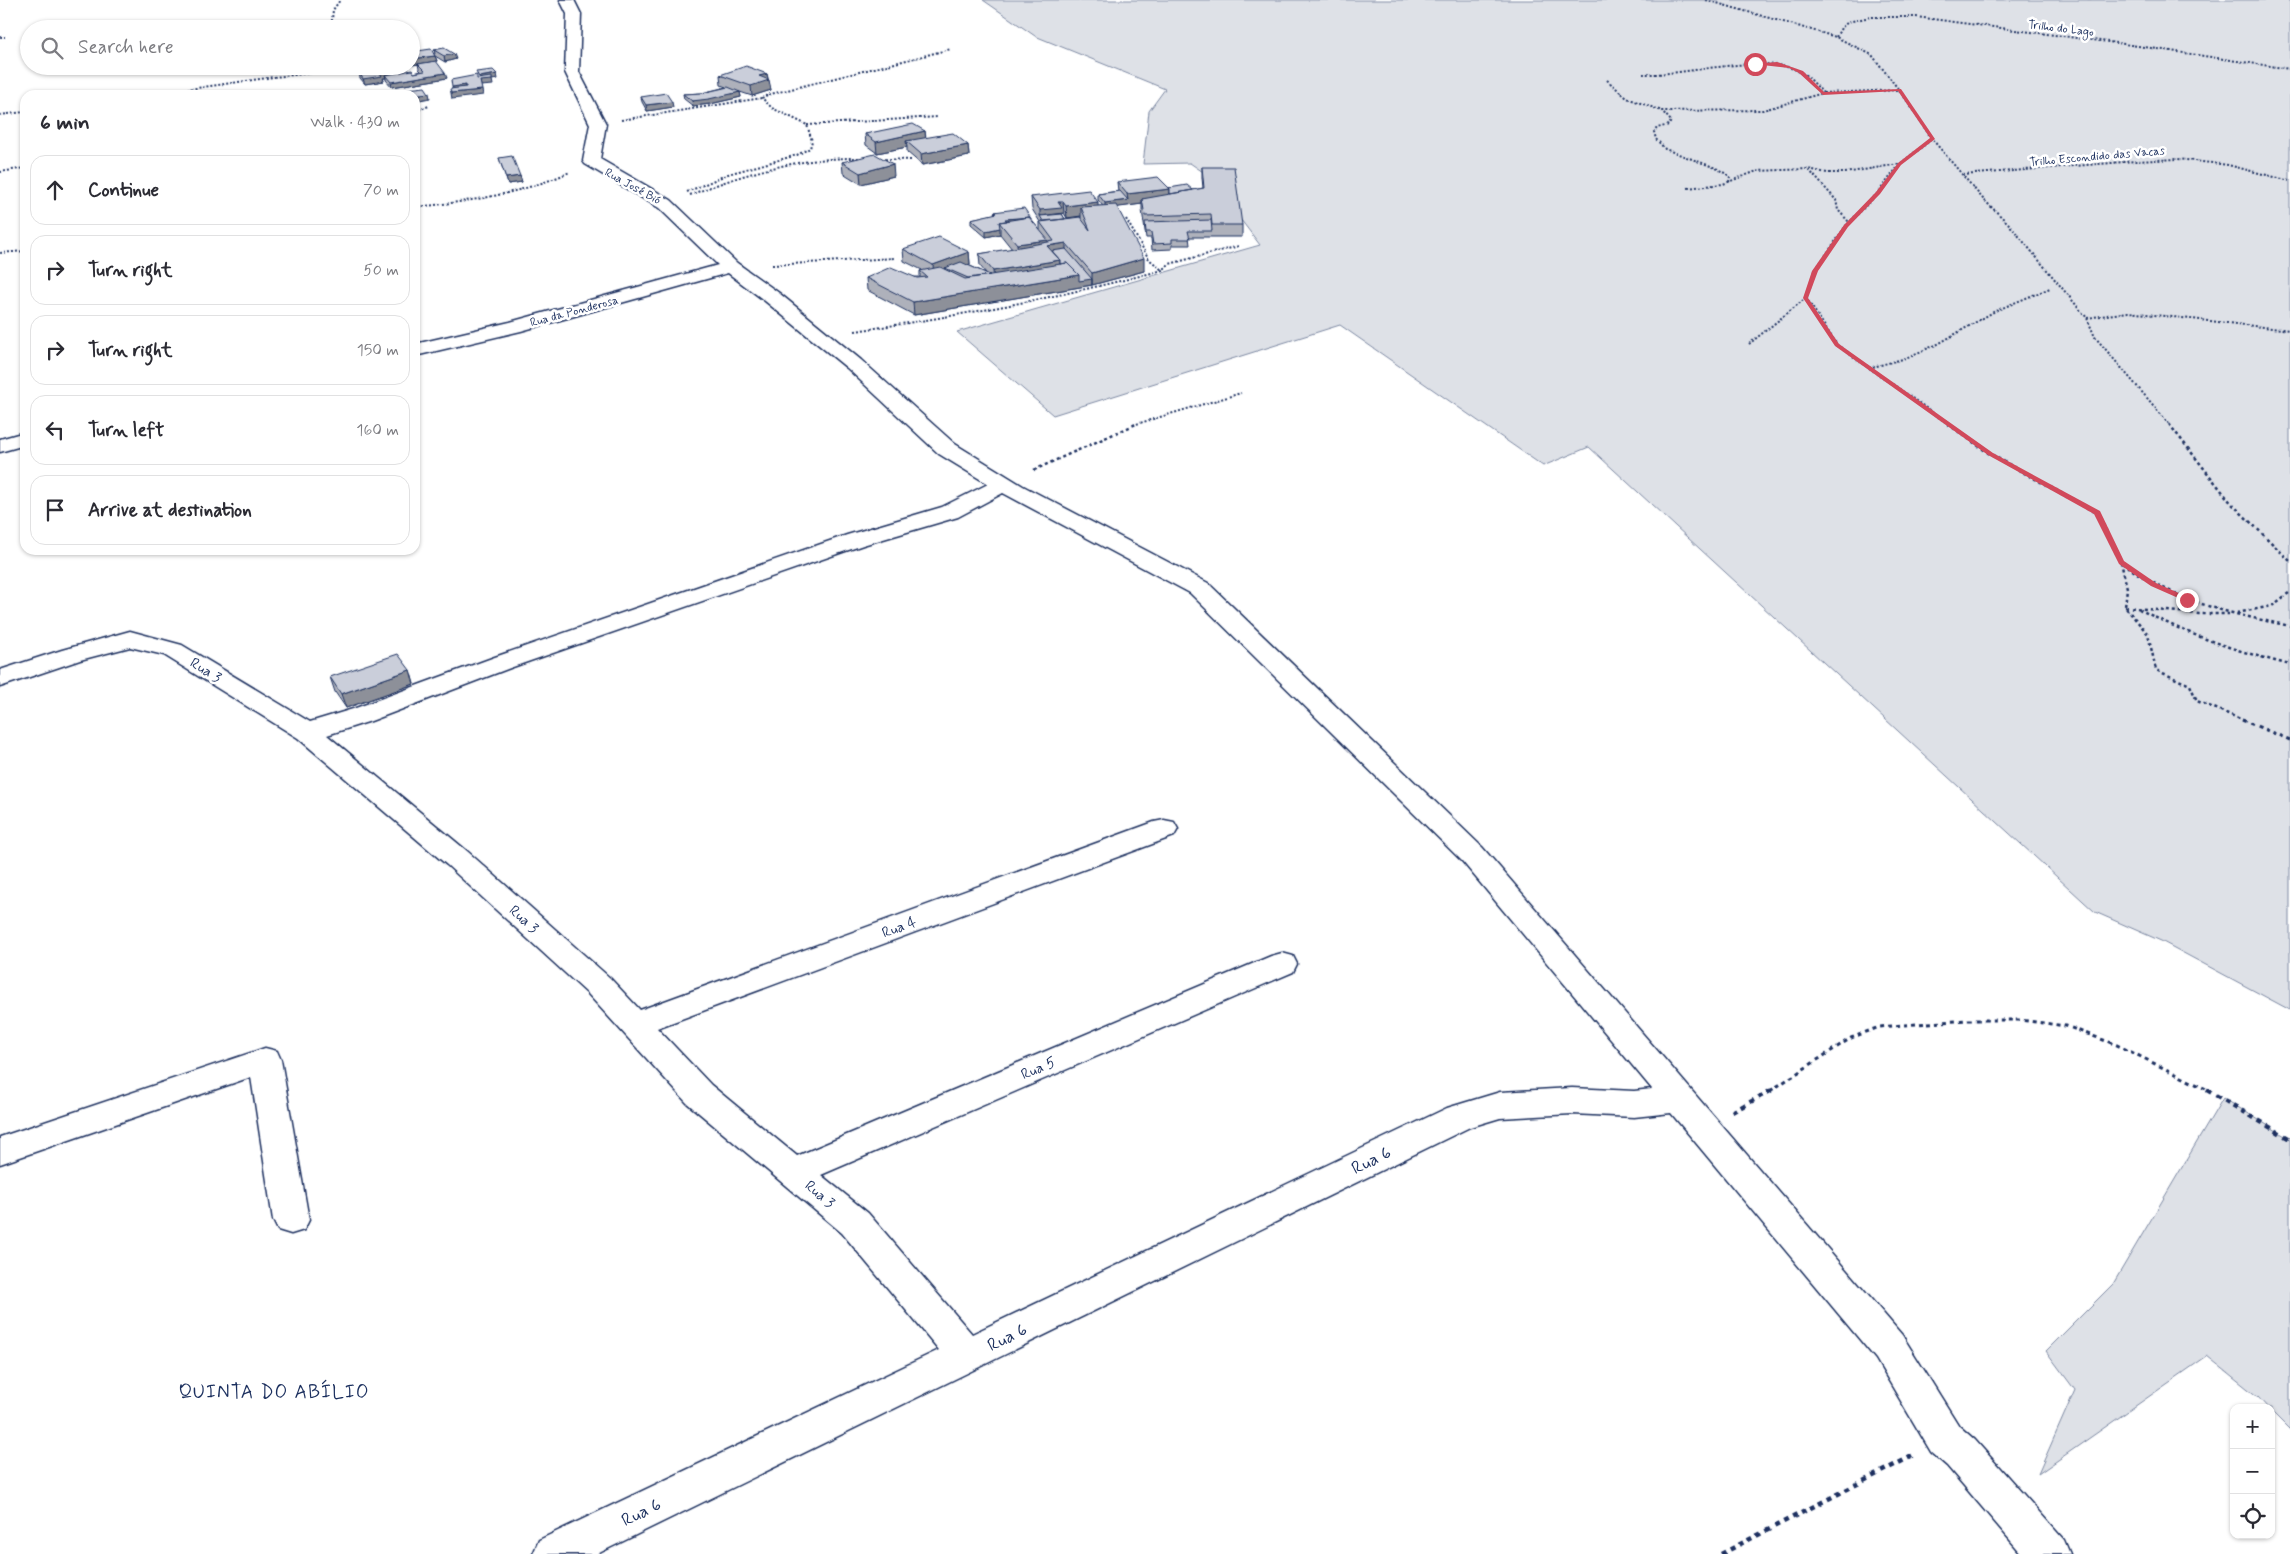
<!DOCTYPE html>
<meta charset="utf-8">
<style>
:root{--surface:#fff;--page:#f2f2f3;--text:#2b2b33;--muted:#7c7c81;--line:#e1e1e2}
body{margin:0;font-family:Mynerve,sans-serif;background:var(--page);color:var(--text)}
.controls{position:absolute;right:15px;bottom:15px;display:grid;overflow:hidden;border-radius:10px;box-shadow:0 1px 4px #0004}
.controls button{width:45px;height:45px;display:grid;place-items:center;padding:0;border:0;border-bottom:1px solid var(--line);background:var(--surface);color:var(--text);font:25px sans-serif}
.stop{position:absolute;width:15px;height:15px;margin:-11px;border:4px solid #d1495b;border-radius:50%;background:#fff}
.stop.end{background:#d1495b;border-color:#fff;box-shadow:0 1px 5px #0008}
.list{margin:0;padding:0;list-style:none}
h2{display:flex;justify-content:space-between;align-items:center;height:65px;margin:0;padding:0 20px;font-size:21px}
h2 small{font-size:16px;font-weight:400;color:var(--muted)}
.list li{display:grid;grid-template-columns:32px 1fr auto;gap:15px;align-items:center;box-sizing:border-box;height:70px;margin:0 10px 10px;padding:0 10px;border:1px solid var(--line);border-radius:15px}
.list b{display:block;font-size:19px;white-space:nowrap}
.list em{font-size:16px;font-style:normal;color:var(--muted)}
.icon{flex:none;width:28px;height:28px;fill:none;stroke:currentColor;stroke-width:2;stroke-linecap:round;stroke-linejoin:round}
.map{position:relative;flex:none;width:2290px;height:1554px;overflow:hidden}
.search{position:absolute;background:var(--surface);box-shadow:0 1px 4px #0004;left:20px;top:20px;width:400px;height:55px;display:flex;align-items:center;gap:12px;box-sizing:border-box;padding:0 18px;border-radius:28px;color:var(--muted);font-size:19px}
.panel{position:absolute;background:var(--surface);box-shadow:0 1px 4px #0004;left:20px;top:90px;width:400px;height:465px;border-radius:15px}
.map>svg:first-child{display:block}
</style>
<div class="map">
<svg width="2290" height="1554" viewBox="0 0 2290 1554">
<rect width="100%" height="100%" fill="#fff"/>
<filter id="ink" filterUnits="userSpaceOnUse"><feTurbulence type="fractalNoise" baseFrequency=".02" numOctaves="2"/><feDisplacementMap in="SourceGraphic" scale="10" xChannelSelector="R" yChannelSelector="G"/><feConvolveMatrix kernelMatrix="1 2 1 2 8 2 1 2 1" color-interpolation-filters="sRGB"/></filter>
<g filter="url(#ink)">
<path fill="#dee1e7" stroke="#7c88a2" d="M983,0H2290V1010L2161,941L2095,912L1589,447L1543,466L1340,325L1053,415L957,332L1260,245L1206,174L1190,163L1143,164L1149,111L1165,89L1035,36Z
M2223,1098L2290,1139V1430L2271,1411V1408H2268L2258,1397L2207,1356L2038,1474L2075,1390L2046,1351L2113,1284Z"/>
<g fill="none" stroke-linecap="round" stroke-linejoin="round">
<defs>
<path id="minor" d="M560,0H574L581,14L579,72L606,124L600,159L671,200L737,263L779,293L861,360L955,444L1023,486L1208,583L1482,847L1902,1335L1959,1426L1975,1440L2064,1540L2070,1554H2022L1947,1466L1931,1452L1876,1359L1671,1113L1634,1117L1572,1114L1500,1118L1470,1127L597,1554H533L539,1540L939,1350L842,1233L687,1103L588,994L447,865L298,738L164,655L130,647L80,660L0,687V670L62,650L130,631L182,645L310,722L353,709L492,658L847,535L942,507L988,484L939,454L847,368L765,301L728,273L521,331L415,356V344L510,322L718,265L659,208L585,164L583,161L590,124L565,72L567,14ZM1003,493L1190,593L1462,861L1652,1089L1634,1091L1572,1088L1500,1092L1447,1108L972,1334L868,1213L821,1175L1293,972L1297,964L1293,956L1282,953L1271,956L797,1156L711,1085L657,1028L1174,836L1178,829L1174,822L1164,820L1154,822L640,1010L610,978L467,851L327,735L371,721L510,668L863,545L958,517Z
M25,432V445L0,452V439Z
M265,1048L277,1051L281,1060L309,1220L304,1230L291,1234L278,1230L273,1220L251,1077L0,1164V1137Z"/>
</defs>
<use href="#minor" stroke="#1b2f5e" stroke-width="3"/>
<path stroke="#1b2f5e" stroke-width="2" stroke-dasharray="2 2" stroke-linecap="butt" d="M1706,0L1836,37L1872,55L1906,99L1932,139L1983,199L2008,223L2087,318L2095,337L2170,425
M331,29L333,10L340,0
M0,37H5
M1836,37L1841,28L1848,22L1870,17H1916L2131,45L2290,69
M387,66L409,68
M1643,74C1686,76 1764,52 1800,72C1809,76 1816,86 1823,93
M1607,80L1627,98L1662,111
M147,95L274,77L370,67
M415,111L429,106
M0,115L25,112
M621,120L762,98
M807,125L937,117
M881,159L912,160
M1809,170L1836,200L1838,210L1849,222
M0,172L25,168
M1963,175L2136,161L2178,159L2228,165L2290,181
M1729,182L1730,176L1716,168L1665,149L1656,139L1654,132L1657,128L1669,125L1671,121L1662,111L1763,110L1823,93L1899,90
M1688,188L1723,184L1757,171L1808,169L1827,173H1845L1899,164
M687,192L728,174L797,155L810,148L812,141L807,125L772,108L762,98L767,95L951,49
M690,195C747,172 801,157 863,158
M415,207C469,202 520,194 570,172
M1126,219L1149,259L1162,270
M0,253L25,251
M772,265L895,258
M1806,298L1837,345L1950,425
M2087,318L2128,312L2290,330
M855,331C959,316 1061,297 1163,270L1169,264L1239,246
M1749,344L1806,298L1815,271L1846,226L1878,193L1900,164L1932,139
M1869,368L1903,359L1938,344L1995,311L2050,288
M1133,425L1241,393"/>
<path stroke="#1b2f5e" stroke-width="2.5" stroke-dasharray="3 3" stroke-linecap="butt" d="M1948,424L1990,454L2097,513L2121,562L2127,588L2125,607L2148,634L2156,670L2190,685L2197,701L2245,721
M2169,424L2232,504L2290,561
M1034,470L1136,424
M2122,563C2179,603 2224,612 2290,626
M2125,607L2199,614H2229
M2139,609C2187,635 2237,651 2290,665
M2237,613L2272,606L2290,592"/>
<path stroke="#1b2f5e" stroke-width="3" stroke-dasharray="4 4" stroke-linecap="butt" d="M2242,720L2290,740
M1770,1091L1851,1038L1879,1027L1967,1020H2020L2066,1026L2117,1045L2210,1091"/>
<path stroke="#1b2f5e" stroke-width="4.5" stroke-dasharray="5 5" stroke-linecap="butt" d="M2207,1090L2290,1139
M1732,1112L1772,1090
M1721,1554L1914,1455"/>
<use href="#minor" fill="#fff" fill-rule="evenodd"/>
</g>
<path fill="#aeb1bb" stroke="#1b2f5e" fill-rule="evenodd" d="M434,50L456,59L445,62L435,56L437,61L412,65L411,63V52L435,54Z
M418,64L447,78L392,87L386,80V78H383L384,81L365,84L360,78L359,72L368,71L367,66L393,71V74L414,73L421,71L419,69Z
M767,74L771,90L752,96L740,92L741,97L710,104L693,106L684,99L683,94L702,93L726,87L721,85L720,75Z
M641,97L673,107L647,111L642,102Z
M925,131L926,138L968,145L969,156L922,165L907,152V147L877,153L866,145L865,134Z
M499,158L520,176L522,182L508,184Z
M842,162L894,176L861,184L843,173Z
M1202,167L1242,225V237H1189L1190,245H1172V249L1152,250L1151,238H1146L1142,210V204L1117,207L1144,271L1092,285L914,315L867,290L866,278L920,277V271L922,270L904,261L903,249L969,252L970,264L968,265L986,273L980,266L979,254L1012,249L1000,234L986,237L971,224V219L995,214L994,212L1030,217V219L1040,230V222L1032,209L1031,197L1098,206H1103L1098,200V194L1118,191L1117,182L1193,190L1203,188L1202,178ZM1064,213L1067,218L1081,216V218L1065,219L1062,214Z
M410,670L414,684L346,708L335,692L330,677Z"/>
<path fill="#8d9099" stroke="#1b2f5e" d="M454,54L456,59L445,62L444,56Z
M435,56L437,61L412,65L411,59Z
M393,71L394,76L385,75L386,78H383L384,81L365,84L363,79L380,73Z
M445,73L447,78L392,87L391,82Z
M497,74L498,79L492,80L493,85L481,86L479,77Z
M767,74L768,80H769L771,90L752,96L751,86L759,76Z
M466,85L467,91L453,92L452,87Z
M482,90L483,95L452,99L451,93Z
M740,92L741,97L710,104L693,106L692,101Z
M429,93L430,98L415,101V95Z
M672,102L673,107L647,111L646,105Z
M925,131L926,142L906,141L907,147L877,153L876,142Z
M968,145L969,156L922,165L921,154Z
M893,164L894,176L861,184L860,173Z
M520,176L522,182L508,184L506,178Z
M1170,189V200L1142,199V204L1105,209V203L1128,200L1127,194Z
M1058,202H1063L1064,213L1040,216V210Z
M1098,202V214L1081,207V216L1067,218L1066,206Z
M1030,217L1031,222L1005,225V219Z
M1000,228V234L986,237V231Z
M1048,240V246L1066,243V256H1018L1017,244Z
M969,252L970,264L951,271L945,268V273L934,277L933,265Z
M1144,258V271L1092,285V273Z
M1060,260V272L994,283L993,271Z
M1079,275L1092,279V285L914,315L913,302Z
M410,670L414,684L346,708L341,694Z"/>
<path fill="#caceda" stroke="#1b2f5e" d="M444,48L454,54L444,56L434,50Z
M431,49L435,56L411,59V52Z
M436,61L445,73L391,82L385,75L412,70L414,73L425,71L418,64Z
M367,66H389L393,71L380,73L382,76L363,79L359,72L370,71Z
M746,66L767,74L759,76L769,80L751,86L720,75Z
M493,70L497,74L479,77L476,72Z
M477,75V79L492,77V80L480,81L482,90L451,93L450,89L466,87V85L452,87L451,80Z
M425,87L429,93L411,95L407,89Z
M728,87L740,92L709,99L692,101L683,94L702,93Z
M666,93L672,102L646,105L641,97Z
M913,124L925,131L876,142L865,134Z
M953,133L968,145L921,154L906,141Z
M875,154L893,164L860,173L842,162Z
M512,156L520,176L506,178L499,158Z
M1202,167H1234L1242,225H1212L1211,214L1145,216L1142,199L1204,188Z
M1158,177L1170,189L1127,194L1117,182Z
M1187,185L1193,190L1170,194V189L1169,188Z
M1089,190L1098,202L1066,206L1063,202H1058L1062,208L1040,210L1031,197Z
M1120,191L1128,200L1105,203L1098,194Z
M1116,205L1144,258L1092,273L1066,243L1047,246L1060,260L993,271L979,254L1054,241L1040,222L1080,217L1090,230L1081,207Z
M1024,208L1030,217L1005,219L1007,221L999,222L1000,228L986,231L971,219L997,213L994,212Z
M1062,214L1065,219L1043,221L1040,216Z
M1029,217L1048,240L1017,244L999,222Z
M1211,220L1212,231H1188L1190,239H1172V243L1153,244L1151,232H1146L1145,222Z
M939,237L969,252L933,265L903,249Z
M1066,249L1092,279L1079,281V275L1067,263L1060,264V260L1052,251Z
M961,262L990,275L968,278L945,268Z
M1067,263L1079,275L913,302L866,278L891,267L917,278L927,277L920,271L940,267L965,279Z
M398,654L410,670L341,694L330,677Z"/>
</g>
<path fill="#d1495b" d="M1777,62L1803,71L1824,92L1901,89L1935,139L1901,165L1880,194L1848,227L1818,271L1808,298L1839,344L1993,453L2100,511L2124,561L2156,583L2190,598V601H2185L2151,586L2119,564L2094,514L1988,455L1835,346L1803,298L1812,271L1844,225L1876,192L1898,163L1930,138L1898,91L1823,95L1799,73L1789,68L1753,64Z"/>
<g text-anchor="middle" stroke-width="5" stroke-linejoin="round" paint-order="stroke">
<g font-size="12" fill="#1b2f5e" stroke="#fff">
<text transform="translate(2061 28) rotate(7)" y="4">Trilho do Lago</text>
<text transform="translate(2097 156) rotate(-5)" y="4">Trilho Escondido das Vacas</text>
<text transform="translate(633 186) rotate(29)" y="4">Rua José Bió</text>
<text transform="translate(574 311) rotate(-15)" y="4">Rua da Ponderosa</text>
</g>
<g font-size="15" fill="#1b2f5e" stroke="#fff">
<text transform="translate(206 670) rotate(32)" y="5">Rua 3</text>
<text transform="translate(524 919) rotate(42)" y="5">Rua 3</text>
<text transform="translate(899 927) rotate(-20)" y="5">Rua 4</text>
<text transform="translate(1038 1068) rotate(-23)" y="5">Rua 5</text>
<text transform="translate(820 1194) rotate(40)" y="5">Rua 3</text>
</g>
<g font-size="18" fill="#1b2f5e" stroke="#fff">
<text transform="translate(1371 1160) rotate(-26)" y="6">Rua 6</text>
<text transform="translate(1007 1337) rotate(-26)" y="6">Rua 6</text>
<text transform="translate(641 1512) rotate(-26)" y="6">Rua 6</text>
</g>
<g font-size="19" letter-spacing="1" fill="#1b2f5e" stroke="#fff">
<text x="274" y="1398">QUINTA DO ABÍLIO</text>
</g>
</g>
</svg>
<div class="controls">
<button>+</button>
<button>−</button>
<button><svg class="icon" aria-label="locate" viewBox="0 0 24 24"><circle cx="12" cy="12" r="6"/><path d="M12 2v4M12 18v4M2 12h4M18 12h4"/></svg></button>
</div>
<div class="stop" style="left:1755px;top:64px"></div>
<div class="stop end" style="left:2187px;top:600px"></div>
<div class="search"><svg class="icon" aria-label="search" viewBox="0 0 24 24"><circle cx="10" cy="10" r="6"/><path d="M15 15l6 6"/></svg>Search here</div>
<section class="panel">
<h2>6 min<small>Walk · 430 m</small></h2>
<ul class="list">
<li><svg class="icon" aria-label="ahead" viewBox="0 0 24 24"><path d="M12 20V5M6 11l6-6 6 6"/></svg><div><b>Continue</b></div><em>70 m</em></li>
<li><svg class="icon" aria-label="right" viewBox="0 0 24 24"><path d="M7 20v-9h11M14 6l5 5-5 5"/></svg><div><b>Turn right</b></div><em>50 m</em></li>
<li><svg class="icon" aria-label="right" viewBox="0 0 24 24"><path d="M7 20v-9h11M14 6l5 5-5 5"/></svg><div><b>Turn right</b></div><em>150 m</em></li>
<li><svg class="icon" aria-label="left" viewBox="0 0 24 24"><path d="M17 20v-9H6M10 6l-5 5 5 5"/></svg><div><b>Turn left</b></div><em>160 m</em></li>
<li><svg class="icon" aria-label="arrive" viewBox="0 0 24 24"><path d="M6 21V4h12l-3 4 3 4H6"/></svg><div><b>Arrive at destination</b></div></li>
</ul>
</section>
</div>
